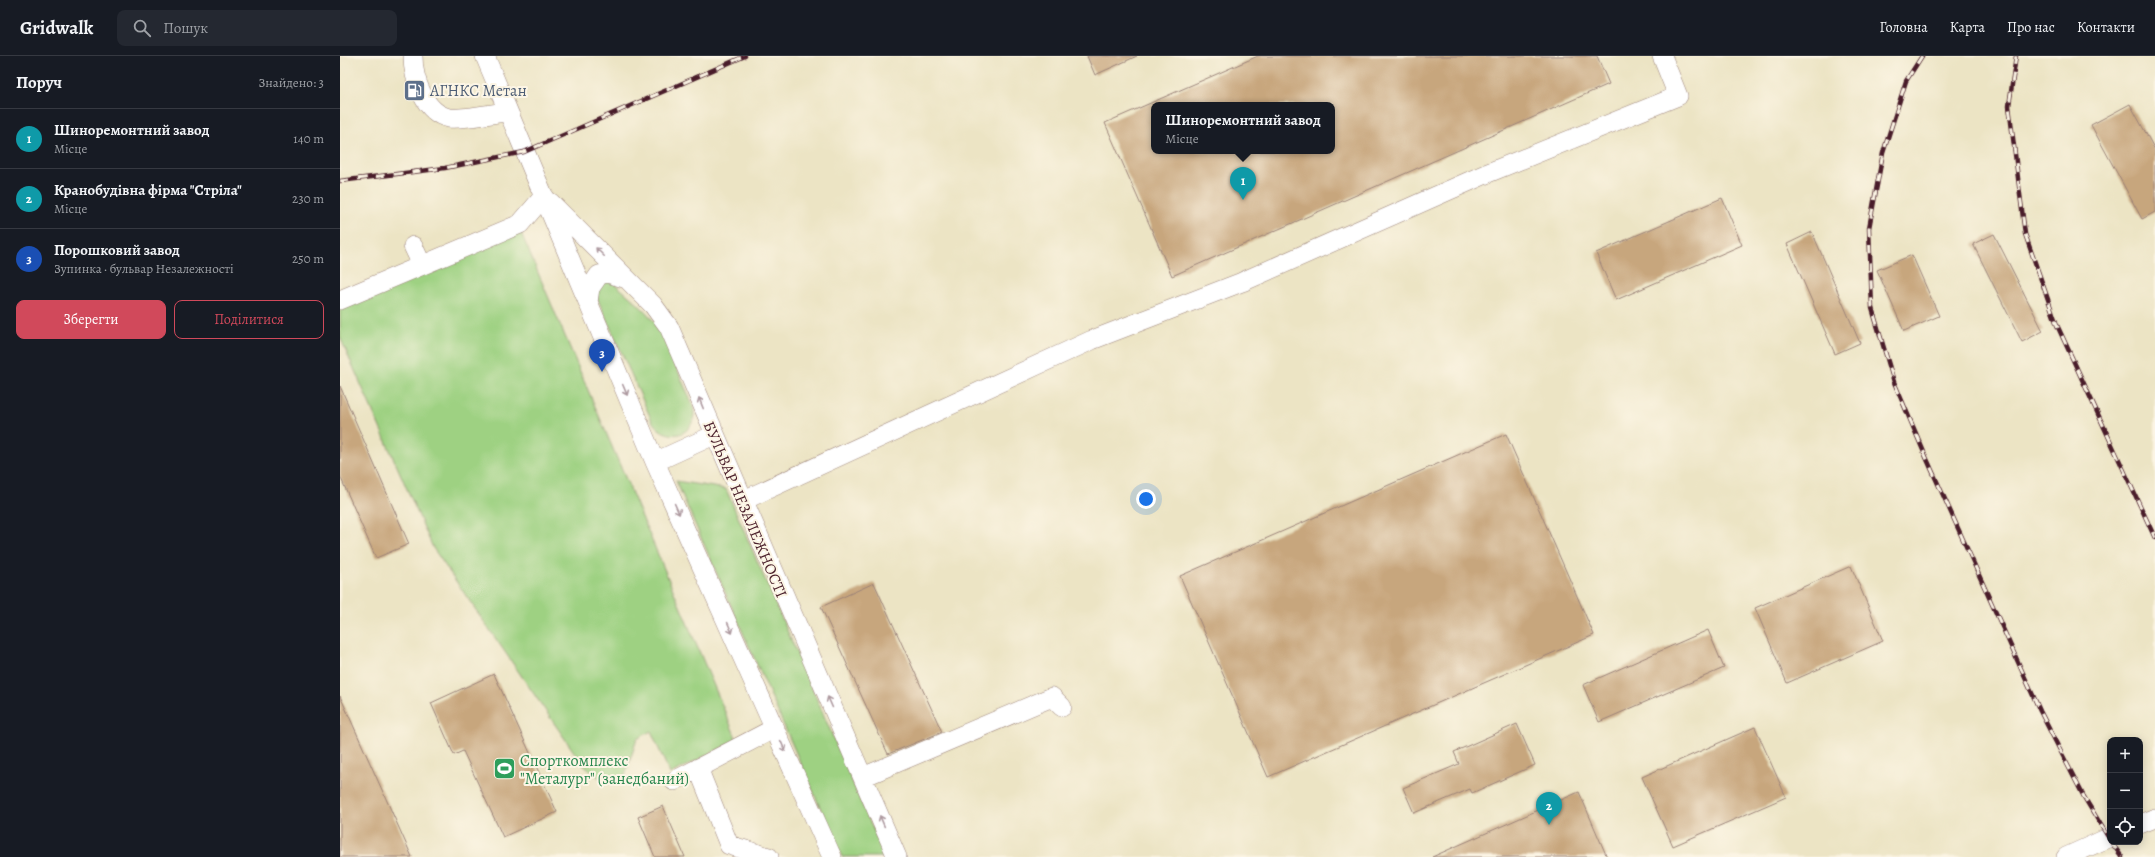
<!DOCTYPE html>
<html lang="uk">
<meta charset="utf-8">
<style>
:root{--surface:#171b24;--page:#242831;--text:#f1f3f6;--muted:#9ea1a6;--line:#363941;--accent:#d1495b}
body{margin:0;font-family:Alegreya,serif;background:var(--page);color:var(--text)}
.controls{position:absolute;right:12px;bottom:12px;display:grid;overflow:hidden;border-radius:8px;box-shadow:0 2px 10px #0003}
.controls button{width:36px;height:36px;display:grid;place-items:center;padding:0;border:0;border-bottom:1px solid var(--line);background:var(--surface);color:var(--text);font:20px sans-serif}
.you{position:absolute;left:806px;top:443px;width:14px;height:14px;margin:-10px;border:3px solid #fff;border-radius:50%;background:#1a73e8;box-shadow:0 0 0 6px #1a73e833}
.badge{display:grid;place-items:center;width:26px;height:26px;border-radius:50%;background:var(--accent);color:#fff;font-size:13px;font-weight:700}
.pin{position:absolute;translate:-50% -33px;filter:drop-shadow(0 1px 2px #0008)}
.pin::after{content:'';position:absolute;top:21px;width:14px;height:12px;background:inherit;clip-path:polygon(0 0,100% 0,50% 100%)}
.popup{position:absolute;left:811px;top:46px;width:184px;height:52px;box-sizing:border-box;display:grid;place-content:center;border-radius:8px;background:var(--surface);filter:drop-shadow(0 1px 3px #0005);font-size:13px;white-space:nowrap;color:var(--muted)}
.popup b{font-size:15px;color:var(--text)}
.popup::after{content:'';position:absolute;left:50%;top:100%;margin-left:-8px;border:8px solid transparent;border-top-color:var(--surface)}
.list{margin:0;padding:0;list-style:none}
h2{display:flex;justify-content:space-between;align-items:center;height:52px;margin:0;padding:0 16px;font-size:17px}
h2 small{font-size:13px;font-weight:400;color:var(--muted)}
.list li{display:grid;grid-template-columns:26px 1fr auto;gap:12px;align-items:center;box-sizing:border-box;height:60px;padding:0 16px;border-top:1px solid var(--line)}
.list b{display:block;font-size:15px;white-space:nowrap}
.list p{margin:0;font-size:13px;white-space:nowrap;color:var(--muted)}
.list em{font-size:13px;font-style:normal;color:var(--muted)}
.actions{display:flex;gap:8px;padding:12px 16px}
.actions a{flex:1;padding:9px 0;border:1px solid var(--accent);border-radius:8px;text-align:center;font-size:14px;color:var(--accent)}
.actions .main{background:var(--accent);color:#fff}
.icon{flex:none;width:22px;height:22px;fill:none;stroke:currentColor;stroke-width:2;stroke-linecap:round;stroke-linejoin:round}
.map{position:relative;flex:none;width:1815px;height:801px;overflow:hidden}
header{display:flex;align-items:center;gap:24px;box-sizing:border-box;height:56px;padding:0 20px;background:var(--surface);border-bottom:1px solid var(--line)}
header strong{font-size:19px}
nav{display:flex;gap:22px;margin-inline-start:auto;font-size:14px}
.search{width:280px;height:36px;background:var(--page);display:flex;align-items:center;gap:10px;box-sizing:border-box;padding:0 14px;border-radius:8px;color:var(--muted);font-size:15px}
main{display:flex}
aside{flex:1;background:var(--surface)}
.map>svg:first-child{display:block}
</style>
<header>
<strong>Gridwalk</strong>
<div class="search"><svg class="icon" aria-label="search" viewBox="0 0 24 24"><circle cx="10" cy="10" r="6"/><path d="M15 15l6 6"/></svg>Пошук</div>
<nav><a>Головна</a><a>Карта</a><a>Про нас</a><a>Контакти</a></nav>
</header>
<main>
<aside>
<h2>Поруч<small>Знайдено: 3</small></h2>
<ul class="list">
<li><span class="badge" style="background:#0f9aa8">1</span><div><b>Шиноремонтний завод</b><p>Місце</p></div><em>140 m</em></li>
<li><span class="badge" style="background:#0f9aa8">2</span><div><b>Кранобудівна фірма &quot;Стріла&quot;</b><p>Місце</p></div><em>230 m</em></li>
<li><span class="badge" style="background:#1a4fb4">3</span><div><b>Порошковий завод</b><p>Зупинка · бульвар Незалежності</p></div><em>250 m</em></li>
</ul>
<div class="actions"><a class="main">Зберегти</a><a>Поділитися</a></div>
</aside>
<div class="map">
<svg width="1815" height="801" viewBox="0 0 1815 801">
<rect width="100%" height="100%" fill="#fcf5e5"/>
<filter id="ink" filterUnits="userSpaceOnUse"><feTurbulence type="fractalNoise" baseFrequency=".025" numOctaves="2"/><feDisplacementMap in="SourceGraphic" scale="8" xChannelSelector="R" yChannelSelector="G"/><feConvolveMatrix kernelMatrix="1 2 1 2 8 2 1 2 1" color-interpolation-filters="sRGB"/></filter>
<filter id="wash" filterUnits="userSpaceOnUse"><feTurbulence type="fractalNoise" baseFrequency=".012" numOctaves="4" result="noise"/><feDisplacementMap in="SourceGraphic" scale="16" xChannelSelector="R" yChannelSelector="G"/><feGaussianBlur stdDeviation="0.9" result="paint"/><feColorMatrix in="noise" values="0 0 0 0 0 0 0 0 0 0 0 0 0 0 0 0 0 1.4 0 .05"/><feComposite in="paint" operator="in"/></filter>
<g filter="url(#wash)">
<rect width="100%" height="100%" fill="#ece4c4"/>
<path fill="#9ed182" stroke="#747856" d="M179,172L397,684L330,718L311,675L297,683L285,719L267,728L243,709L93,492L0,281V246Z
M270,224C289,240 311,257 323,279C331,294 336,311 343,327C347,337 355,349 354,359C351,384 323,384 312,365L255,237L256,231Z
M336,425L386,433L545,801H502Z"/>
<g id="blocks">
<path fill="#c7a67d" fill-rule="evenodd" d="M747,0H797L755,19Z
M918,0H1257L1269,28L832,220L765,67ZM814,49H992V95H814Z
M1790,48L1815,94V156L1802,163L1751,69Z
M1382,142L1402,189L1276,244L1256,197Z
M1472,176L1520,287L1495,298L1447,188Z
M1654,178L1703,275L1682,286L1633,188Z
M1572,199L1599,260L1564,275L1537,214Z
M0,330L69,488L36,502L0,420Z
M1166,378L1254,579L928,721L840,520Z
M1511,510L1543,585L1447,627L1415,552Z
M534,527L602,676L548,698L481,551Z
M1368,574L1384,612L1259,666L1243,629Z
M154,618L217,756L163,781L123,695L114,699L91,647Z
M0,640L72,801H0Z
M1177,668L1195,709L1132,737L1130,733L1074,757L1063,732L1119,708L1114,696Z
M1415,671L1446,741L1333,790L1302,721Z
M1239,736L1267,801H1092Z
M323,750L345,801H315L298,761Z"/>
</g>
</g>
<g filter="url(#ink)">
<use href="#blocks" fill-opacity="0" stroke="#9b8278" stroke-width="1"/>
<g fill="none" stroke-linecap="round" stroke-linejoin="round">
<defs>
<path id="minor" d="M73,0C73,22 84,57 109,62C122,64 153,57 167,56
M145,0L315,406L492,801
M210,146L313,249L329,271L557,801
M73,190L82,209
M0,244L180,168L204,140
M248,246L250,232L259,219L267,217L287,223
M315,406L374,379
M402,445L752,284L902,226L1148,117L1338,40L1322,0
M358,712L389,789L429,801
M523,721L712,641L722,651
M334,725L435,672
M1800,768L1815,762
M1726,801L1770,781"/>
</defs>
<use href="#minor" stroke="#9b8278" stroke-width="20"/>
<use href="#minor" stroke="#fff" stroke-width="19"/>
<defs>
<path id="rail" d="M1582,0L1566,25L1543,97L1529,172L1532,252L1554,326L1586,401L1700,655L1744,741L1770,784
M1676,0L1669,50L1685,178L1717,269L1815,482
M0,125L105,112L184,96L405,0
M1771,786L1782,801"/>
</defs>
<use href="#rail" stroke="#4a1f2b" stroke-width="4.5"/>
<use href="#rail" stroke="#fcf5e5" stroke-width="3" stroke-dasharray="9" stroke-linecap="butt"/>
</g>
<defs><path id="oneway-shaft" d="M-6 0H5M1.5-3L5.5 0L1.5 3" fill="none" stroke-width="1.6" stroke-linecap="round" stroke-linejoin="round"/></defs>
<g stroke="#ae9aa0">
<use href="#oneway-shaft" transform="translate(260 196) rotate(-135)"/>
<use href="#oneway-shaft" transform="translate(285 334) rotate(67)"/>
<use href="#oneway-shaft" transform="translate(361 347) rotate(-112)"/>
<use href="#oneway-shaft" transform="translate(337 453) rotate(66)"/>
<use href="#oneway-shaft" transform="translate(390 572) rotate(66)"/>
<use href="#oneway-shaft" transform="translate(490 646) rotate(-114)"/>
<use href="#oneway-shaft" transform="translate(443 690) rotate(66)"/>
<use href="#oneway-shaft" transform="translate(542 765) rotate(-113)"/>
</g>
</g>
<defs>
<symbol id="fuel-square" viewBox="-11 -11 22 22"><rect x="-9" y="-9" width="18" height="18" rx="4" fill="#5c6f8a" stroke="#fcf5e5"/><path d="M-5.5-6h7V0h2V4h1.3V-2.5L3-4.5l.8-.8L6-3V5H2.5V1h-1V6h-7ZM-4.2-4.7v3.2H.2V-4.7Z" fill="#fff"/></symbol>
<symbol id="stadium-square" viewBox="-11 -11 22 22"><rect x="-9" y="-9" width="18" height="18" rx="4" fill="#2e9e5b" stroke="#fcf5e5"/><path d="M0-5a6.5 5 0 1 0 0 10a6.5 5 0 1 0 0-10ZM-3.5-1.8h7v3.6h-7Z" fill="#fff"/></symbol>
</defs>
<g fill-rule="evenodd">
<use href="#fuel-square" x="62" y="22" width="25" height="25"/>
<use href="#stadium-square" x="152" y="700" width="25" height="25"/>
</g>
<g text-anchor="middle" stroke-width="4" stroke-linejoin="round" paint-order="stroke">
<g font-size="16" fill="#4e5e75" stroke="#fcf5e5" text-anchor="start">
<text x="90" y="40">АГНКС Метан</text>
</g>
<g font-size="16" fill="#4a1f2b" stroke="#fcf5e5">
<text transform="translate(406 453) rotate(67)" y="6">БУЛЬВАР НЕЗАЛЕЖНОСТІ</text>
</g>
<g font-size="16" fill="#27864d" stroke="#fcf5e5" text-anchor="start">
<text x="180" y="710">Спорткомплекс<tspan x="180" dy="18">"Металург" (занедбаний)</tspan></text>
</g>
</g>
</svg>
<div class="controls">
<button>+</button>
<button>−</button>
<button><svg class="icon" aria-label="locate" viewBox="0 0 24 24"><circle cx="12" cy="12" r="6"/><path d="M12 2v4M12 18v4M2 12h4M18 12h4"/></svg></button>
</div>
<div class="you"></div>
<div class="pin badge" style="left:903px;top:144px;background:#0f9aa8">1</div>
<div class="popup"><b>Шиноремонтний завод</b>Місце</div>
<div class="pin badge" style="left:1209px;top:769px;background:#0f9aa8">2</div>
<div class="pin badge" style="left:262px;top:316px;background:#1a4fb4">3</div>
</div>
</main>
